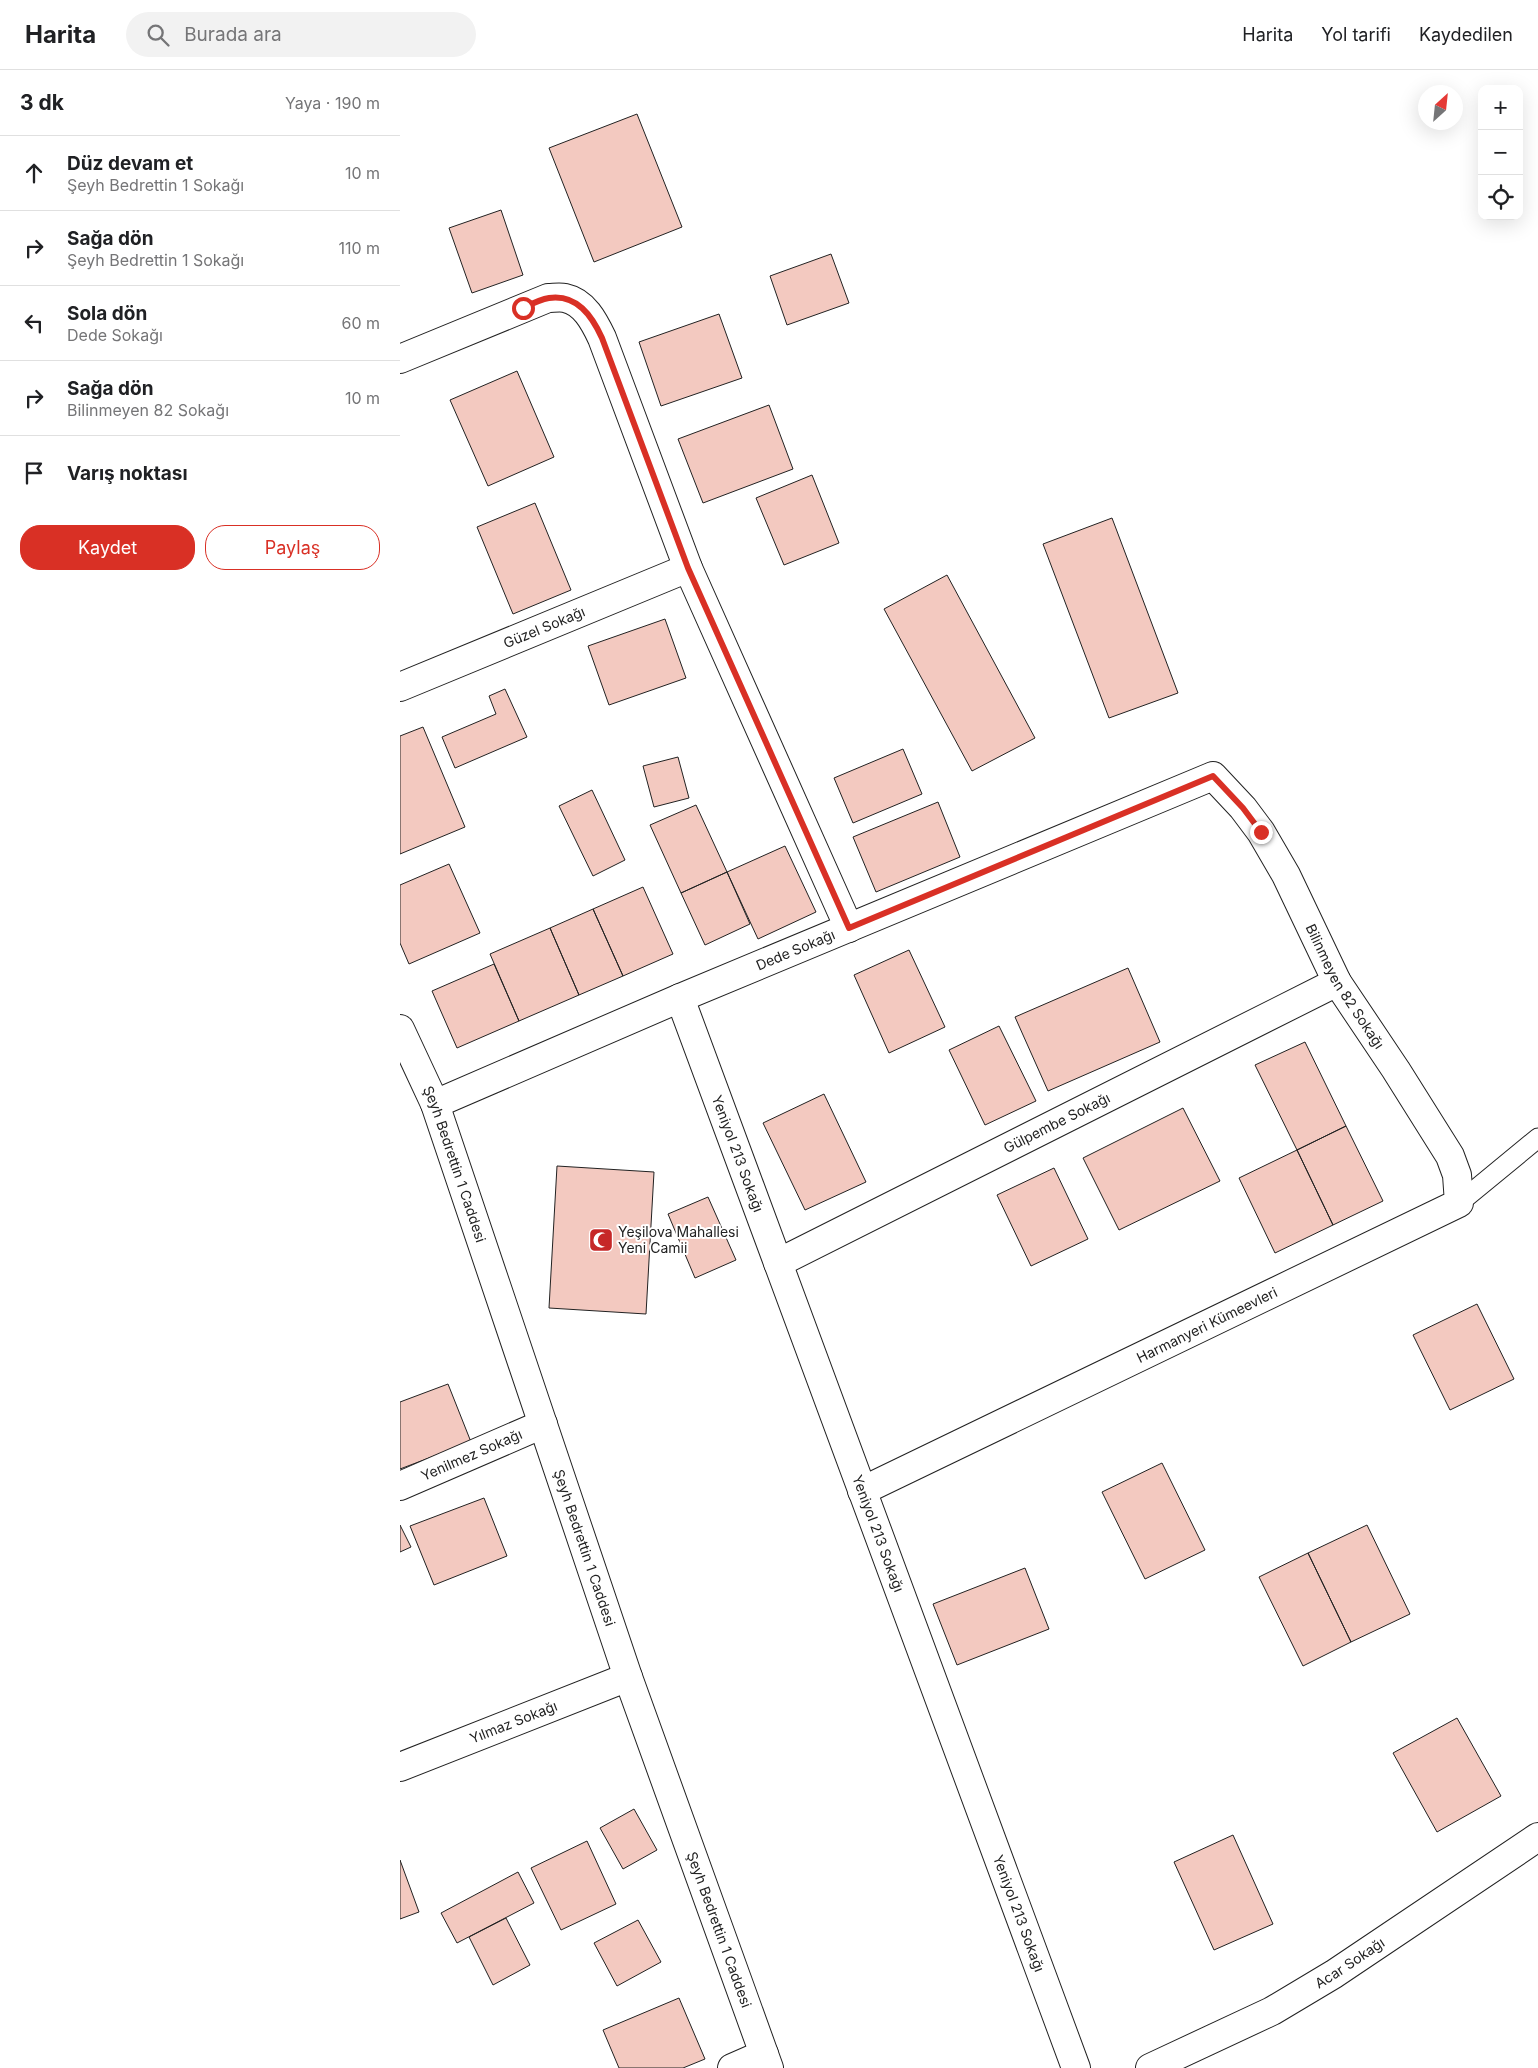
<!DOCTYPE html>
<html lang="tr">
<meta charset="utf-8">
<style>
:root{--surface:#fff;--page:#f2f2f2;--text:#202124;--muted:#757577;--line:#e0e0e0;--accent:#d93025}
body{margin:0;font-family:Inter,sans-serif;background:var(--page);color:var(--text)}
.controls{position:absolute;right:15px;top:15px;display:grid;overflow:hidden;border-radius:10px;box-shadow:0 5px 20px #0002}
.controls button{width:45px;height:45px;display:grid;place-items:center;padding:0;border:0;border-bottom:1px solid var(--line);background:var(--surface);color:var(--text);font:25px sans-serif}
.compass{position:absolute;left:1018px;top:15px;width:45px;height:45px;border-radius:50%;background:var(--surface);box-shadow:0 5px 20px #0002;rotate:27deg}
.stop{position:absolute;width:15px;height:15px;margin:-11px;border:4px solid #d93025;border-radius:50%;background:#fff}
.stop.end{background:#d93025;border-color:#fff;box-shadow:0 1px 5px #0008}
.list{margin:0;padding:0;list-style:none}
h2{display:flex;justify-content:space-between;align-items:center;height:65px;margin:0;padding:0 20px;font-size:21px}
h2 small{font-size:16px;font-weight:400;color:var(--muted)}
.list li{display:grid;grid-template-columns:32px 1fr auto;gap:15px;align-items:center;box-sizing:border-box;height:75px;padding:0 20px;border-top:1px solid var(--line)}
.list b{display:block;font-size:19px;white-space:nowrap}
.list p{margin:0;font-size:16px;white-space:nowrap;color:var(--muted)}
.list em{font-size:16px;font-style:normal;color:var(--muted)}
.actions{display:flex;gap:10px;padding:15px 20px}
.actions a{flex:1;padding:11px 0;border:1px solid var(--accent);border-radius:20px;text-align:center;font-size:18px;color:var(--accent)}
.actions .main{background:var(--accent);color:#fff}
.icon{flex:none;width:28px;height:28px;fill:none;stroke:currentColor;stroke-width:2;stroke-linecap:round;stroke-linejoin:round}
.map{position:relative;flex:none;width:1138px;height:1998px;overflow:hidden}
header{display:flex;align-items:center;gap:30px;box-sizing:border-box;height:70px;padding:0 25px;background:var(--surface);border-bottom:1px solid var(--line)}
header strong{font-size:24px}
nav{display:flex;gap:28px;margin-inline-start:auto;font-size:18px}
.search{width:350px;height:45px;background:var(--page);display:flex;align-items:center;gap:12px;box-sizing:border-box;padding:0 18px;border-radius:28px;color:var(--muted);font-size:19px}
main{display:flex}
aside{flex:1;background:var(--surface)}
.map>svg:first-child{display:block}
</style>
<header>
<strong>Harita</strong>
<div class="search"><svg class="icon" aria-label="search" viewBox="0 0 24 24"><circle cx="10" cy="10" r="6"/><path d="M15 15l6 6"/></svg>Burada ara</div>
<nav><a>Harita</a><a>Yol tarifi</a><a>Kaydedilen</a></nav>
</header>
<main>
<aside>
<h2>3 dk<small>Yaya · 190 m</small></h2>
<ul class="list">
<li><svg class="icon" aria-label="ahead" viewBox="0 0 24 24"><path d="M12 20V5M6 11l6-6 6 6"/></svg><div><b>Düz devam et</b><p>Şeyh Bedrettin 1 Sokağı</p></div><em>10 m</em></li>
<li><svg class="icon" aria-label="right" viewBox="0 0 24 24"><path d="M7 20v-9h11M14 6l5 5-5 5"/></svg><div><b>Sağa dön</b><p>Şeyh Bedrettin 1 Sokağı</p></div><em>110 m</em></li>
<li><svg class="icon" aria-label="left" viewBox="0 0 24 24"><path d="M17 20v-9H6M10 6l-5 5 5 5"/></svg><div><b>Sola dön</b><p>Dede Sokağı</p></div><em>60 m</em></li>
<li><svg class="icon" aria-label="right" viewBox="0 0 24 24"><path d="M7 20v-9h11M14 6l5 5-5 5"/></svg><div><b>Sağa dön</b><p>Bilinmeyen 82 Sokağı</p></div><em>10 m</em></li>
<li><svg class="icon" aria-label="arrive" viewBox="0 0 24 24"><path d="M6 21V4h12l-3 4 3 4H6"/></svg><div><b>Varış noktası</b></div></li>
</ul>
<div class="actions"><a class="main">Kaydet</a><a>Paylaş</a></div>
</aside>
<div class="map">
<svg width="1138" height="1998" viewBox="0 0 1138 1998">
<rect width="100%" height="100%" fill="#fff"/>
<path fill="#f3c9c0" stroke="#222" d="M237,44L282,157L194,192L149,78Z
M101,140L123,205L72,223L49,158Z
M431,184L449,233L387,255L370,206Z
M319,244L342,308L261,336L239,272Z
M117,301L154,387L88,416L50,330Z
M369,335L393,399L303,433L278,369Z
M412,405L439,473L384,495L356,428Z
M135,433L171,520L113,544L77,457Z
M712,448L778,623L709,648L643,474Z
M547,505L635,668L572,701L484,539Z
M265,549L286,608L209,635L188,576Z
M105,619L127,667L55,698L42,667L96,644L89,626Z
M23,657L65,757L0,784V666Z
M503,679L522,724L453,753L434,708Z
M278,687L289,728L254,737L243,696Z
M192,720L225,790L193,806L159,736Z
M538,732L560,787L476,822L453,767Z
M296,735L327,802L281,823L250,755Z
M385,776L416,842L358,869L327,802Z
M49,794L80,863L9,894L0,873V815Z
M327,802L350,854L305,875L281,823Z
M243,817L273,884L223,906L193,839Z
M193,839L223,906L179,925L150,858Z
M150,858L179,925L119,951L90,884Z
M509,880L545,957L489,983L454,905Z
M94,894L119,951L57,978L32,921Z
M728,898L760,972L648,1021L615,947Z
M599,956L636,1031L585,1055L549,980Z
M905,972L946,1056L897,1080L855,995Z
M424,1024L466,1112L405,1140L363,1053Z
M783,1038L820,1111L719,1160L683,1088Z
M946,1056L983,1131L933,1155L897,1080Z
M897,1080L933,1155L875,1183L839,1108Z
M157,1096L254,1102L246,1244L149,1238Z
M654,1098L688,1169L631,1196L597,1125Z
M308,1127L336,1190L295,1208L268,1144Z
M1077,1234L1114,1309L1050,1340L1013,1265Z
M48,1314L71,1372L0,1399V1332Z
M762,1393L805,1480L745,1509L702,1422Z
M84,1428L107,1486L34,1515L10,1456Z
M0,1455L11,1477L0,1482Z
M967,1455L1010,1544L951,1572L908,1483Z
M908,1483L951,1572L903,1596L859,1507Z
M625,1498L649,1559L557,1595L533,1534Z
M1057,1648L1101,1726L1037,1762L993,1683Z
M234,1739L257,1780L223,1799L200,1758Z
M833,1765L873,1854L814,1880L774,1792Z
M187,1771L216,1834L161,1860L131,1798Z
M0,1790L19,1842L0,1849Z
M118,1802L134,1833L57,1873L41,1843Z
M106,1848L130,1895L93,1915L69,1867Z
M238,1850L261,1892L217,1916L194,1873Z
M279,1928L305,1989L283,1998H219L203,1960Z"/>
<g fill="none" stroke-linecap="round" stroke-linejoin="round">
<defs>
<path id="lane" d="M1059,1133L1138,1068"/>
<g id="street">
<path d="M0,289L148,228C153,228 160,227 165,228C184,232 194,251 202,268L288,498L449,858"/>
<path id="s1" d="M0,617L288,498"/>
<path id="s2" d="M280,928L676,1998"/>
<path id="s3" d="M35,1034L280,928L813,706L843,738L861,762L886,805L937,912L996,1000L1050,1086L1057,1105L1059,1133L462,1421"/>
<path id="s4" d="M378,1193L937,912"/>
<path id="s5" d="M0,1416L143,1354"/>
<path id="s6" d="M0,1697L228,1607"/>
<path d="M332,1998L364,1984"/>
<path id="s7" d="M750,1998L872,1941L934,1904L1138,1767"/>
</g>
<g id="secondary">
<path id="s8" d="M0,959L35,1034L228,1607L369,1998"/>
</g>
</defs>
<use href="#lane" stroke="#222" stroke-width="21"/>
<use href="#street" stroke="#222" stroke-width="30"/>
<use href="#secondary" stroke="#222" stroke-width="30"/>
<use href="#lane" stroke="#fff" stroke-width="19"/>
<use href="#street" stroke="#fff" stroke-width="28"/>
<use href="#secondary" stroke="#fff" stroke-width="28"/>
</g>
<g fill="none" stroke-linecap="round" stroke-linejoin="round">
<path stroke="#d93025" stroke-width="6" d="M123,238C131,234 141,229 149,228C177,224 192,246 202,268L288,498L449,858L813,706L843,738L861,762"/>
</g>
<defs>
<symbol id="mosque-square" viewBox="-11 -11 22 22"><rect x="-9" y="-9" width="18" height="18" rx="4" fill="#c62828" stroke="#fff"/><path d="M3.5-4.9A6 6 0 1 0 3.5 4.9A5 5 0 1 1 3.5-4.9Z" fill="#fff"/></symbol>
</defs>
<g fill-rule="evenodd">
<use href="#mosque-square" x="187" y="1156" width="28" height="28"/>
</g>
<g text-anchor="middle" stroke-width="4" stroke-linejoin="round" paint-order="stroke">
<g font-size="14" fill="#222" stroke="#fff">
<text dy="5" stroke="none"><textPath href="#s1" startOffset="156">Güzel Sokağı</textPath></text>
<text dy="5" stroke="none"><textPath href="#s3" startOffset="392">Dede Sokağı</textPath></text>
<text dy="5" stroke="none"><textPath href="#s3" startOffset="1094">Bilinmeyen 82 Sokağı</textPath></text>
<text dy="5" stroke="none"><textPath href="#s4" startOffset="312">Gülpembe Sokağı</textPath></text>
<text dy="5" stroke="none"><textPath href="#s2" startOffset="166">Yeniyol 213 Sokağı</textPath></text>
<text dy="5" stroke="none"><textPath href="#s8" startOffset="146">Şeyh Bedrettin 1 Caddesi</textPath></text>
<text transform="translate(807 1255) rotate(-26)" y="5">Harmanyeri Kümeevleri</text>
<text dy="5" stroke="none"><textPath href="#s5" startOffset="78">Yenilmez Sokağı</textPath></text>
<text dy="5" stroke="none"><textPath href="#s2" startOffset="571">Yeniyol 213 Sokağı</textPath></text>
<text dy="5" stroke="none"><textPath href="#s8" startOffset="551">Şeyh Bedrettin 1 Caddesi</textPath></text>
<text dy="5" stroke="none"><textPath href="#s6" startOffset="122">Yılmaz Sokağı</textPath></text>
<text dy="5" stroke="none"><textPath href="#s2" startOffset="976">Yeniyol 213 Sokağı</textPath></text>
<text dy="5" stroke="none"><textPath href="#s8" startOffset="956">Şeyh Bedrettin 1 Caddesi</textPath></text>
<text dy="5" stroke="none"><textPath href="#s7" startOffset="226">Acar Sokağı</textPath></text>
</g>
<g font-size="14" fill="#222" stroke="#fff" text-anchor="start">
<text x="218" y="1167">Yeşilova Mahallesi<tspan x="218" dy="16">Yeni Camii</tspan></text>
</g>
</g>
</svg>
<div class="controls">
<button>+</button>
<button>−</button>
<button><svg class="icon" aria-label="locate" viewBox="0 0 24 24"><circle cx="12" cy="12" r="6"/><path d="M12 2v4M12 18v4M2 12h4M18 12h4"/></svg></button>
</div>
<svg class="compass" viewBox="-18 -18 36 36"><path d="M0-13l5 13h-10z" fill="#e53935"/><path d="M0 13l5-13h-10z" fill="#757577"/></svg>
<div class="stop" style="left:123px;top:238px"></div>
<div class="stop end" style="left:861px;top:762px"></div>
</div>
</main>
